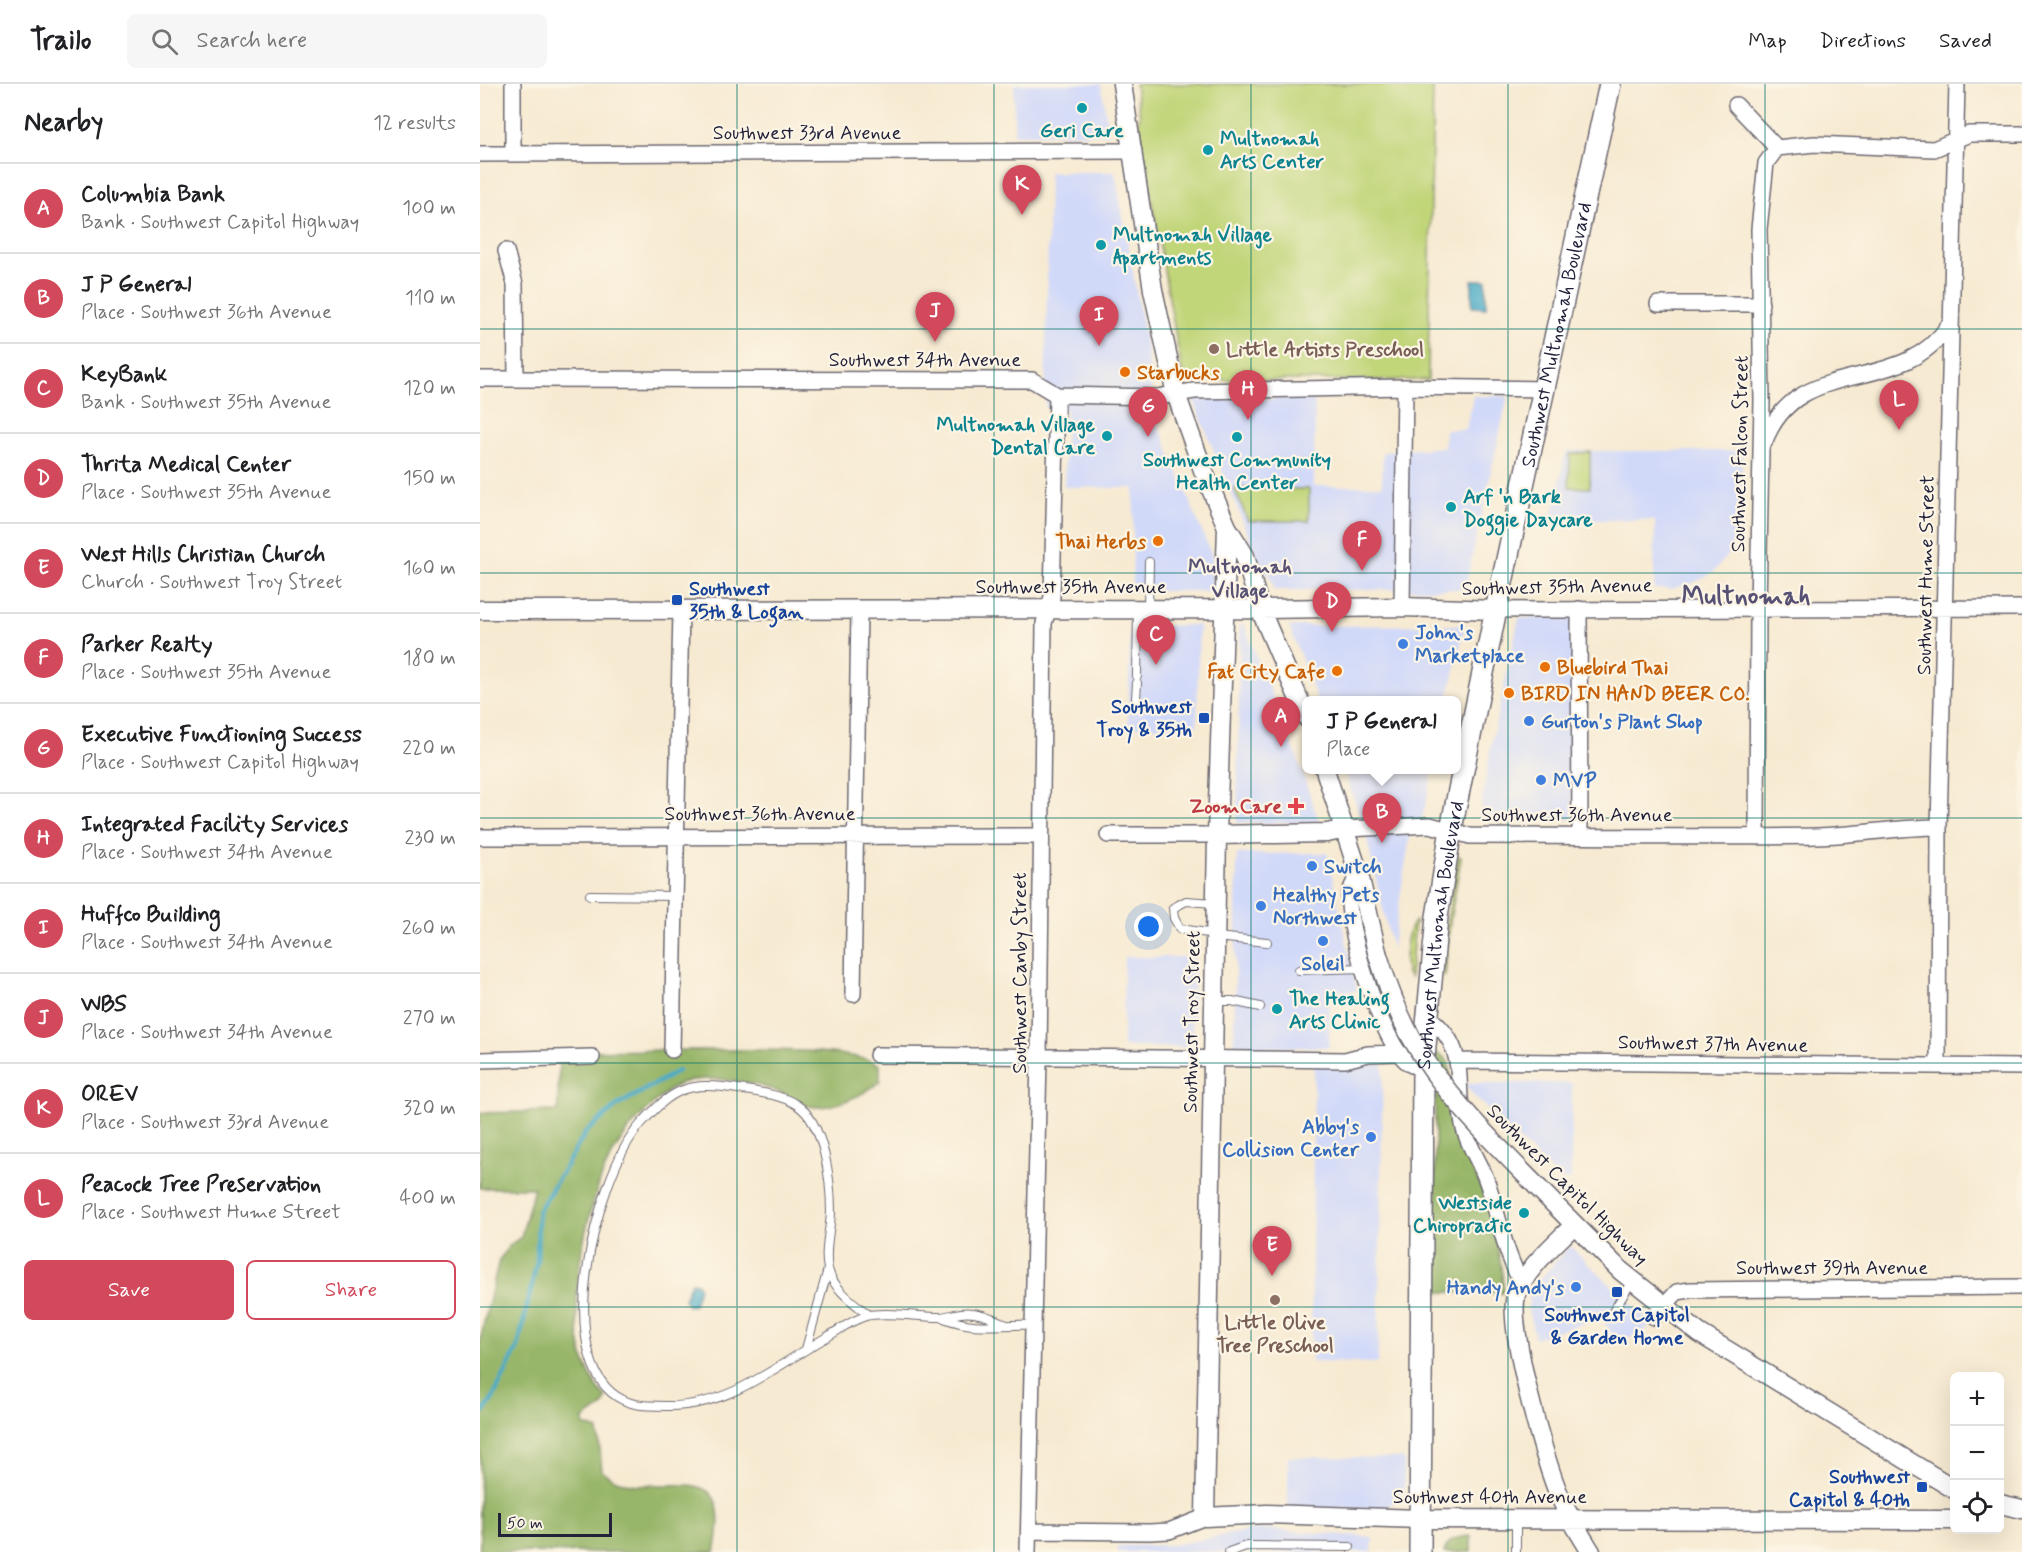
<!DOCTYPE html>
<meta charset="utf-8">
<style>
:root{--surface:#fff;--page:#f6f6f6;--text:#202124;--muted:#757577;--line:#e0e0e0;--accent:#d1495b}
body{margin:0;font-family:Mynerve,sans-serif;background:var(--page);color:var(--text)}
.controls{position:absolute;right:18px;bottom:18px;display:grid;overflow:hidden;border-radius:9px;box-shadow:0 6px 24px #0002}
.controls button{width:54px;height:54px;display:grid;place-items:center;padding:0;border:0;border-bottom:2px solid var(--line);background:var(--surface);color:var(--text);font:30px sans-serif}
.scale{position:absolute;left:18px;bottom:15px;width:114px;box-sizing:border-box;padding-left:6px;border:3px solid #22223b;border-top:0;font-size:16px;line-height:21px;white-space:nowrap;color:#22223b;-webkit-text-stroke:4px #fcf5e5;paint-order:stroke}
.you{position:absolute;left:669px;top:843px;width:21px;height:21px;margin:-15px;border:4px solid #fff;border-radius:50%;background:#1a73e8;box-shadow:0 0 0 9px #1a73e833}
.badge{display:grid;place-items:center;width:39px;height:39px;border-radius:50%;background:var(--accent);color:#fff;font-size:20px;font-weight:700}
.pin{position:absolute;translate:-50% -50px;filter:drop-shadow(0 2px 3px #0008)}
.pin::after{content:'';position:absolute;top:32px;width:21px;height:18px;background:inherit;clip-path:polygon(0 0,100% 0,50% 100%)}
.popup{position:absolute;left:822px;top:612px;width:159px;height:78px;box-sizing:border-box;display:grid;place-content:center;border-radius:9px;background:var(--surface);filter:drop-shadow(0 2px 4px #0005);font-size:20px;white-space:nowrap;color:var(--muted)}
.popup b{font-size:22px;color:var(--text)}
.popup::after{content:'';position:absolute;left:50%;top:100%;margin-left:-12px;border:12px solid transparent;border-top-color:var(--surface)}
.list{margin:0;padding:0;list-style:none}
h2{display:flex;justify-content:space-between;align-items:center;height:78px;margin:0;padding:0 24px;font-size:26px}
h2 small{font-size:20px;font-weight:400;color:var(--muted)}
.list li{display:grid;grid-template-columns:39px 1fr auto;gap:18px;align-items:center;box-sizing:border-box;height:90px;padding:0 24px;border-top:2px solid var(--line)}
.list b{display:block;font-size:22px;white-space:nowrap}
.list p{margin:0;font-size:20px;white-space:nowrap;color:var(--muted)}
.list em{font-size:20px;font-style:normal;color:var(--muted)}
.actions{display:flex;gap:12px;padding:18px 24px}
.actions a{flex:1;padding:14px 0;border:2px solid var(--accent);border-radius:9px;text-align:center;font-size:21px;color:var(--accent)}
.actions .main{background:var(--accent);color:#fff}
.icon{flex:none;width:33px;height:33px;fill:none;stroke:currentColor;stroke-width:2;stroke-linecap:round;stroke-linejoin:round}
.map{position:relative;flex:none;width:1542px;height:1468px;overflow:hidden}
header{display:flex;align-items:center;gap:36px;box-sizing:border-box;height:84px;padding:0 30px;background:var(--surface);border-bottom:2px solid var(--line)}
header strong{font-size:28px}
nav{display:flex;gap:33px;margin-inline-start:auto;font-size:21px}
.search{width:420px;height:54px;background:var(--page);display:flex;align-items:center;gap:15px;box-sizing:border-box;padding:0 21px;border-radius:9px;color:var(--muted);font-size:22px}
main{display:flex}
aside{flex:1;background:var(--surface)}
.map>svg:first-child{display:block}
</style>
<header>
<strong>Trailo</strong>
<div class="search"><svg class="icon" aria-label="search" viewBox="0 0 24 24"><circle cx="10" cy="10" r="6"/><path d="M15 15l6 6"/></svg>Search here</div>
<nav><a>Map</a><a>Directions</a><a>Saved</a></nav>
</header>
<main>
<aside>
<h2>Nearby<small>12 results</small></h2>
<ul class="list">
<li><span class="badge">A</span><div><b>Columbia Bank</b><p>Bank · Southwest Capitol Highway</p></div><em>100 m</em></li>
<li><span class="badge">B</span><div><b>J P General</b><p>Place · Southwest 36th Avenue</p></div><em>110 m</em></li>
<li><span class="badge">C</span><div><b>KeyBank</b><p>Bank · Southwest 35th Avenue</p></div><em>120 m</em></li>
<li><span class="badge">D</span><div><b>Thrita Medical Center</b><p>Place · Southwest 35th Avenue</p></div><em>150 m</em></li>
<li><span class="badge">E</span><div><b>West Hills Christian Church</b><p>Church · Southwest Troy Street</p></div><em>160 m</em></li>
<li><span class="badge">F</span><div><b>Parker Realty</b><p>Place · Southwest 35th Avenue</p></div><em>180 m</em></li>
<li><span class="badge">G</span><div><b>Executive Functioning Success</b><p>Place · Southwest Capitol Highway</p></div><em>220 m</em></li>
<li><span class="badge">H</span><div><b>Integrated Facility Services</b><p>Place · Southwest 34th Avenue</p></div><em>230 m</em></li>
<li><span class="badge">I</span><div><b>Huffco Building</b><p>Place · Southwest 34th Avenue</p></div><em>260 m</em></li>
<li><span class="badge">J</span><div><b>WBS</b><p>Place · Southwest 34th Avenue</p></div><em>270 m</em></li>
<li><span class="badge">K</span><div><b>OREV</b><p>Place · Southwest 33rd Avenue</p></div><em>320 m</em></li>
<li><span class="badge">L</span><div><b>Peacock Tree Preservation</b><p>Place · Southwest Hume Street</p></div><em>400 m</em></li>
</ul>
<div class="actions"><a class="main">Save</a><a>Share</a></div>
</aside>
<div class="map">
<svg width="1542" height="1468" viewBox="0 0 1542 1468">
<rect width="100%" height="100%" fill="#fcf5e5"/>
<filter id="ink" filterUnits="userSpaceOnUse"><feTurbulence type="fractalNoise" baseFrequency=".0167" numOctaves="2"/><feDisplacementMap in="SourceGraphic" scale="12" xChannelSelector="R" yChannelSelector="G"/><feConvolveMatrix kernelMatrix="1 2 1 2 8 2 1 2 1" color-interpolation-filters="sRGB"/></filter>
<filter id="wash" filterUnits="userSpaceOnUse"><feTurbulence type="fractalNoise" baseFrequency=".008" numOctaves="4" result="noise"/><feDisplacementMap in="SourceGraphic" scale="24" xChannelSelector="R" yChannelSelector="G"/><feGaussianBlur stdDeviation="1.35" result="paint"/><feColorMatrix in="noise" values="0 0 0 0 0 0 0 0 0 0 0 0 0 0 0 0 0 1.4 0 .05"/><feComposite in="paint" operator="in"/></filter>
<g filter="url(#wash)">
<rect width="100%" height="100%" fill="#f7ead2"/>
<path fill="#d1d9f9" d="M534,0H621L629,50H534Z
M569,88H635L672,295V324L732,472V507H652L654,404L584,403L586,325L565,324Z
M993,312H1028L985,505L795,506L788,489L784,490L713,315L835,314L834,402H902L903,368L964,363L965,346L986,345Z
M1086,367H1262L1261,436L1249,470L1233,488L1213,499L1191,505H1174L1175,436H1071Z
M1039,534H1094L1092,735L999,734L1012,656Z
M719,541L717,642L648,643L650,542Z
M760,541H764L818,675L839,738L757,739Z
M985,541L968,616H837L809,542Z
M863,686H953L942,735L930,752L912,865L883,738Z
M847,769L877,907L850,908L849,963H754L757,770Z
M644,873H714L712,963H643Z
M834,980H903L898,1279L831,1278Z
M987,999H1092L1091,1096L1080,1095L995,1013L987,1003Z
M1090,1162L1171,1239L1162,1249L1137,1257L1121,1234L1055,1254L1048,1226L1050,1209L1057,1198Z
M808,1373L924,1374V1407L918,1416L901,1426L808,1423Z
M778,1445L893,1453L892,1468H637V1462L693,1461Z"/>
<path fill="#c1d579" stroke="#727c5a" stroke-width="1.5" d="M655,0H953L948,296H707L703,293L658,39L660,32Z
M1110,368V404L1089,403L1090,370Z
M754,404L829,405V437H768Z
M978,772L981,773L970,837L965,892H962L967,837Z
M935,837L930,894C921,887 926,843 935,837Z"/>
<path fill="#98b669" stroke="#5d6c52" stroke-width="1.5" d="M223,966C265,967 367,962 400,981V997C385,1011 350,1027 329,1022C320,1020 312,1013 304,1010C276,998 231,990 201,999C192,1003 183,1011 175,1018C151,1039 129,1069 119,1100C99,1160 78,1264 126,1314L123,1322L104,1335V1341L118,1346L122,1387C167,1428 259,1356 235,1468H0V1256L19,1176L30,1161L41,1153L54,1104H0V1029L78,1027L79,967Z
M955,969C977,975 968,994 968,1011C967,1046 989,1075 1002,1106C1014,1138 1021,1175 1024,1209L955,1208Z
M991,1452V1468H964C969,1454 977,1453 991,1452Z"/>
<path fill="#48abc7" stroke="#356681" stroke-width="1.5" d="M992,196H1006V224L992,223Z
M211,1198L217,1199L219,1203L214,1221L208,1222L204,1215Z"/>
<g fill="none" stroke-linecap="round" stroke-linejoin="round">
<path stroke="#48abc7" stroke-width="4.5" d="M0,1333L12,1316L38,1263L57,1177L58,1128L106,1048L138,1021L198,987"/>
</g>
</g>
<g filter="url(#ink)">
<g fill="none" stroke-linecap="round" stroke-linejoin="round">
<defs>
<path id="service" d="M668,525L669,478
M657,592L658,526
M657,599L656,614L660,620
M110,811L195,812
M735,819L706,817L693,824L694,834L700,845L735,850
M736,853L787,858
M819,886L884,884
M734,917H752L780,923
M389,1231C374,1219 353,1205 348,1185C344,1168 350,1147 351,1129C351,1099 345,1039 317,1021C300,1010 277,1008 258,1005C208,997 193,1004 160,1041C117,1089 64,1293 151,1319C163,1323 177,1321 190,1322C250,1322 296,1282 347,1253C359,1246 372,1236 386,1232C401,1227 441,1233 459,1233C466,1233 473,1230 481,1229C496,1227 510,1233 523,1239
M1131,1231L1152,1197
M464,1234C498,1247 519,1239 554,1241
M326,1265L348,1185
M1036,1436V1468
M749,1468L766,1462L870,1463"/>
<path id="minor" d="M1256,21L1297,64
M1297,64L1334,60L1454,65L1489,50H1542
M0,70L654,67
M33,70V0
M26,167L35,200L36,295
M1178,220H1281
M0,295L552,296L577,311L678,313L714,307L925,303L1065,305
M1284,359C1318,267 1419,316 1469,241
M922,523L925,303
M1099,525L1100,752
M1016,526L1542,524
M866,745L950,741L990,752C1106,752 1221,754 1337,752C1378,751 1418,743 1459,743
M628,751H737
M0,753L560,752
M1277,753L1278,523L1282,316L1279,145L1286,79L1297,64
M879,790C874,799 869,806 869,816C868,847 903,964 930,980C933,982 939,983 943,984
M373,910L379,525
M947,932C992,965 973,1001 984,1045C989,1063 1000,1078 1006,1095C1019,1130 1023,1167 1042,1199
M192,966L201,526
M397,971L865,976L888,970L920,969
M0,976L112,973
M980,977L1542,983
M1458,982L1459,743L1477,0
M1174,1233L1197,1208L1210,1206L1542,1203
M549,1447L670,1448L689,1447L725,1433
M548,1468L559,974L564,539L572,513L577,311"/>
<path id="tertiary" d="M642,0L673,206L696,310L723,386L747,443L765,472L780,525L827,634
M747,443L737,751L725,1433L787,1430L940,1435L1474,1436
M0,526L780,525L922,523L1016,526
M845,686L879,790L897,868
M737,751L847,749L866,745
M1074,1120L1141,1187L1219,1249L1474,1405
M1094,1141C1074,1161 1045,1185 1036,1212C1027,1242 1064,1375 1078,1408C1086,1429 1099,1448 1111,1468
M1520,1420L1542,1425"/>
<g id="secondary">
<path id="s1" d="M940,1468L943,984L957,833L971,745L1013,540L1130,0"/>
</g>
</defs>
<use href="#service" stroke="#6d6870" stroke-width="10"/>
<use href="#minor" stroke="#6d6870" stroke-width="18"/>
<use href="#tertiary" stroke="#6d6870" stroke-width="21"/>
<use href="#secondary" stroke="#6d6870" stroke-width="24"/>
<use href="#service" stroke="#fff" stroke-width="8"/>
<use href="#minor" stroke="#fff" stroke-width="15"/>
<use href="#tertiary" stroke="#fff" stroke-width="18"/>
<use href="#secondary" stroke="#fff" stroke-width="21"/>
<defs>
<path id="tertiary-bridge" d="M897,868C906,897 916,926 931,953C967,1017 1024,1068 1074,1120"/>
</defs>
<use href="#tertiary-bridge" stroke="#6d6870" stroke-width="21" stroke-linecap="butt"/>
<use href="#tertiary-bridge" stroke="#fff" stroke-width="18"/>
</g>
</g>
<path fill="none" stroke="#0f766e" stroke-width="1.5" stroke-opacity="0.55" d="M257,0V1468M514,0V1468M771,0V1468M1028,0V1468M1285,0V1468M0,245H1542M0,489H1542M0,734H1542M0,979H1542M0,1223H1542"/>
<g fill="#0f9aa8" stroke="#fcf5e5" stroke-width="2">
<circle cx="602" cy="24" r="6"/>
<circle cx="728" cy="66" r="6"/>
<circle cx="621" cy="161" r="6"/>
<circle cx="627" cy="352" r="6"/>
<circle cx="757" cy="353" r="6"/>
<circle cx="971" cy="423" r="6"/>
<circle cx="797" cy="925" r="6"/>
<circle cx="1044" cy="1129" r="6"/>
</g>
<g fill="#8d6e63" stroke="#fcf5e5" stroke-width="2">
<circle cx="734" cy="265" r="6"/>
<circle cx="795" cy="1216" r="6"/>
</g>
<g fill="#e8710a" stroke="#fcf5e5" stroke-width="2">
<circle cx="645" cy="288" r="6"/>
<circle cx="678" cy="457" r="6"/>
<circle cx="1065" cy="583" r="6"/>
<circle cx="857" cy="587" r="6"/>
<circle cx="1029" cy="609" r="6"/>
</g>
<g fill="#1a4fb4" stroke="#fcf5e5" stroke-width="2">
<rect x="191" y="510" width="12" height="12" rx="3"/>
<rect x="718" y="628" width="12" height="12" rx="3"/>
<rect x="1131" y="1202" width="12" height="12" rx="3"/>
<rect x="1436" y="1397" width="12" height="12" rx="3"/>
</g>
<g fill="#3f7fe0" stroke="#fcf5e5" stroke-width="2">
<circle cx="923" cy="560" r="6"/>
<circle cx="1049" cy="637" r="6"/>
<circle cx="1061" cy="696" r="6"/>
<circle cx="832" cy="782" r="6"/>
<circle cx="781" cy="822" r="6"/>
<circle cx="843" cy="857" r="6"/>
<circle cx="891" cy="1053" r="6"/>
<circle cx="1096" cy="1203" r="6"/>
</g>
<path fill="#e0444e" stroke="#fcf5e5" stroke-width="2" d="M813 713h6v6h6v6h-6v6h-6v-6h-6v-6h6z"/>
<g text-anchor="middle" stroke-width="4.5" stroke-linejoin="round" paint-order="stroke">
<g font-size="20" font-weight="bold" fill="#0d838f" stroke="#fcf5e5" text-anchor="start">
<text x="602" y="53" text-anchor="middle">Geri Care</text>
<text x="740" y="61">Multnomah<tspan x="740" dy="23">Arts Center</tspan></text>
<text x="633" y="157">Multnomah Village<tspan x="633" dy="23">Apartments</tspan></text>
<text x="615" y="347" text-anchor="end">Multnomah Village<tspan x="615" dy="23">Dental Care</tspan></text>
<text x="757" y="382" text-anchor="middle">Southwest Community<tspan x="757" dy="23">Health Center</tspan></text>
<text x="983" y="419">Arf 'n Bark<tspan x="983" dy="23">Doggie Daycare</tspan></text>
<text x="809" y="921">The Healing<tspan x="809" dy="23">Arts Clinic</tspan></text>
<text x="1032" y="1125" text-anchor="end">Westside<tspan x="1032" dy="23">Chiropractic</tspan></text>
</g>
<g font-size="20" fill="#22223b" stroke="#fcf5e5">
<text x="327" y="55">Southwest 33rd Avenue</text>
<text dy="7" stroke="none"><textPath href="#s1" startOffset="1230">Southwest Multnomah Boulevard</textPath></text>
<text x="445" y="282">Southwest 34th Avenue</text>
<text transform="translate(1259 370) rotate(-89)" y="7">Southwest Falcon Street</text>
<text transform="translate(1445 491) rotate(-89)" y="7">Southwest Hume Street</text>
<text x="591" y="509">Southwest 35th Avenue</text>
<text transform="translate(1077 502) rotate(-1)" y="7">Southwest 35th Avenue</text>
<text x="280" y="736">Southwest 36th Avenue</text>
<text x="1097" y="737">Southwest 36th Avenue</text>
<text dy="7" stroke="none"><textPath href="#s1" startOffset="618">Southwest Multnomah Boulevard</textPath></text>
<text transform="translate(539 889) rotate(-90)" y="7">Southwest Canby Street</text>
<text transform="translate(711 938) rotate(-89)" y="7">Southwest Troy Street</text>
<text transform="translate(1233 959) rotate(1)" y="7">Southwest 37th Avenue</text>
<text transform="translate(1088 1100) rotate(45)" y="7">Southwest Capitol Highway</text>
<text x="1352" y="1190">Southwest 39th Avenue</text>
<text x="1010" y="1419">Southwest 40th Avenue</text>
</g>
<g font-size="20" font-weight="bold" fill="#785e54" stroke="#fcf5e5" text-anchor="start">
<text x="746" y="272">Little Artists Preschool</text>
<text x="795" y="1245" text-anchor="middle">Little Olive<tspan x="795" dy="23">Tree Preschool</tspan></text>
</g>
<g font-size="20" font-weight="bold" fill="#c56008" stroke="#fcf5e5" text-anchor="start">
<text x="657" y="295">Starbucks</text>
<text x="666" y="464" text-anchor="end">Thai Herbs</text>
<text x="1077" y="590">Bluebird Thai</text>
<text x="845" y="594" text-anchor="end">Fat City Cafe</text>
<text x="1041" y="616">BIRD IN HAND BEER CO.</text>
</g>
<g font-size="20" font-weight="bold" fill="#164399" stroke="#fcf5e5" text-anchor="end">
<text x="209" y="511" text-anchor="start">Southwest<tspan x="209" dy="23">35th &amp; Logan</tspan></text>
<text x="712" y="629">Southwest<tspan x="712" dy="23">Troy &amp; 35th</tspan></text>
<text x="1137" y="1237" text-anchor="middle">Southwest Capitol<tspan x="1137" dy="23">&amp; Garden Home</tspan></text>
<text x="1430" y="1399">Southwest<tspan x="1430" dy="23">Capitol &amp; 40th</tspan></text>
</g>
<g font-size="20" font-weight="bold" fill="#366cbe" stroke="#fcf5e5" text-anchor="start">
<text x="935" y="555">John's<tspan x="935" dy="23">Marketplace</tspan></text>
<text x="1061" y="644">Gurton's Plant Shop</text>
<text x="1073" y="703">MVP</text>
<text x="844" y="789">Switch</text>
<text x="793" y="817">Healthy Pets<tspan x="793" dy="23">Northwest</tspan></text>
<text x="843" y="886" text-anchor="middle">Soleil</text>
<text x="879" y="1049" text-anchor="end">Abby's<tspan x="879" dy="23">Collision Center</tspan></text>
<text x="1084" y="1210" text-anchor="end">Handy Andy's</text>
</g>
<g font-size="20" font-weight="bold" fill="#be3a42" stroke="#fcf5e5" text-anchor="end">
<text x="802" y="729">ZoomCare</text>
</g>
<g font-size="21" font-weight="bold" fill="#565174" stroke="#fcf5e5">
<text x="760" y="489">Multnomah<tspan x="760" dy="24">Village</tspan></text>
</g>
<g font-size="26" font-weight="bold" fill="#565174" stroke="#fcf5e5">
<text x="1266" y="520">Multnomah</text>
</g>
</g>
</svg>
<div class="controls">
<button>+</button>
<button>−</button>
<button><svg class="icon" aria-label="locate" viewBox="0 0 24 24"><circle cx="12" cy="12" r="6"/><path d="M12 2v4M12 18v4M2 12h4M18 12h4"/></svg></button>
</div>
<div class="scale">50 m</div>
<div class="you"></div>
<div class="pin badge" style="left:801px;top:663px">A</div>
<div class="pin badge" style="left:902px;top:759px">B</div>
<div class="popup"><b>J P General</b>Place</div>
<div class="pin badge" style="left:676px;top:581px">C</div>
<div class="pin badge" style="left:852px;top:548px">D</div>
<div class="pin badge" style="left:792px;top:1192px">E</div>
<div class="pin badge" style="left:882px;top:487px">F</div>
<div class="pin badge" style="left:668px;top:353px">G</div>
<div class="pin badge" style="left:768px;top:336px">H</div>
<div class="pin badge" style="left:619px;top:262px">I</div>
<div class="pin badge" style="left:455px;top:258px">J</div>
<div class="pin badge" style="left:542px;top:131px">K</div>
<div class="pin badge" style="left:1419px;top:346px">L</div>
</div>
</main>
